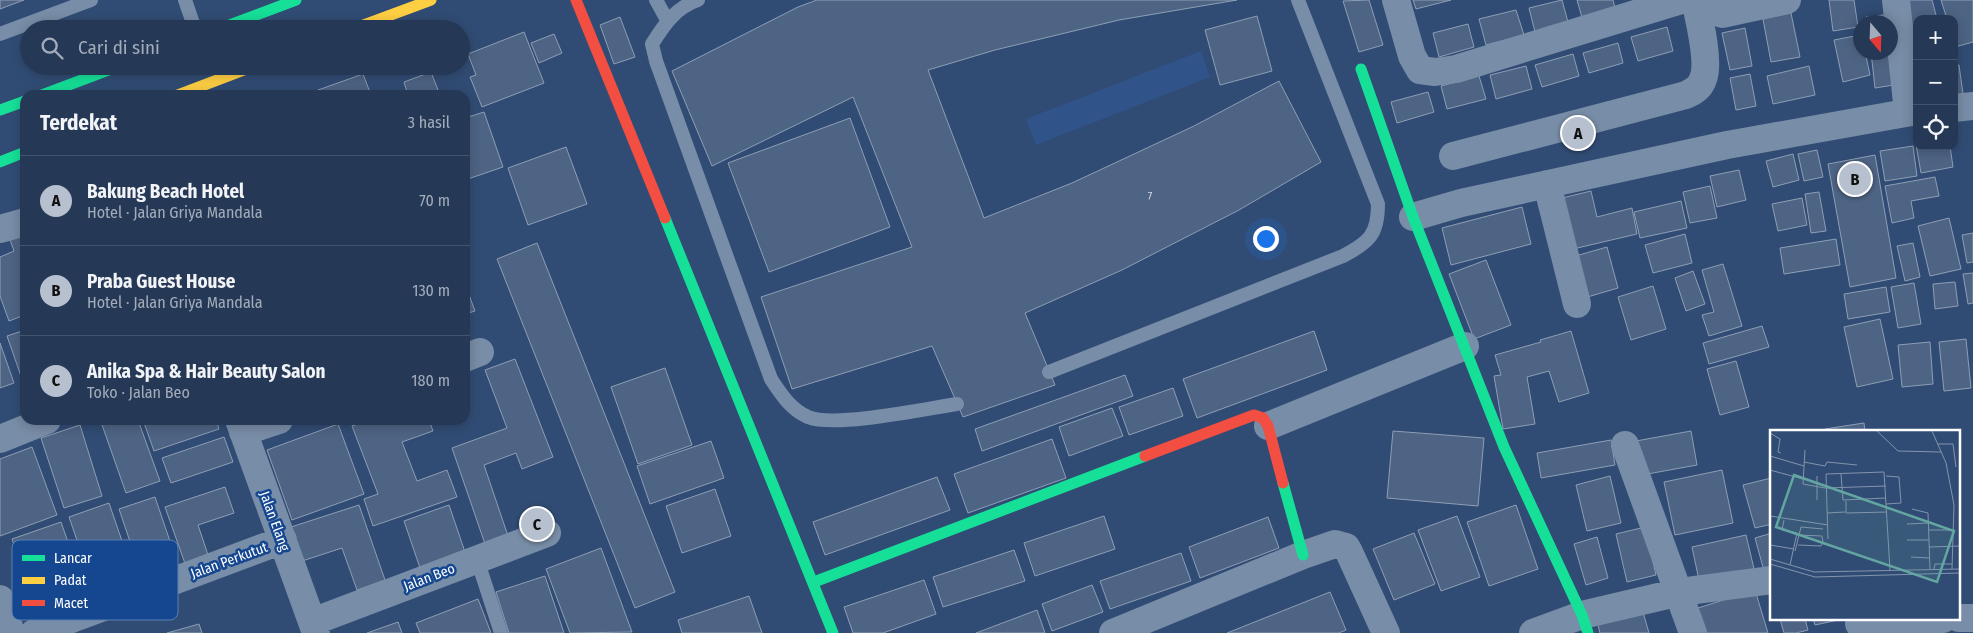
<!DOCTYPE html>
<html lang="id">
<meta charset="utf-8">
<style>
:root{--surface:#253957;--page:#314461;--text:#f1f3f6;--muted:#a3acba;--line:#42536d;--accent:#b7c0ce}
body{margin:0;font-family:"Fira Sans Condensed",sans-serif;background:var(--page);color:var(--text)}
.controls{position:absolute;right:15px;top:15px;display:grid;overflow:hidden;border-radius:10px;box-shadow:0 2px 12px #0003}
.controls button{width:45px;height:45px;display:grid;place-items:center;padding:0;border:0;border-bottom:1px solid var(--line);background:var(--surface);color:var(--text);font:25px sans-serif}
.compass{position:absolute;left:1853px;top:15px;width:45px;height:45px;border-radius:50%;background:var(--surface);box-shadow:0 2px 12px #0003;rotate:161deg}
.you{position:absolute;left:1265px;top:238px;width:18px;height:18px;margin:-12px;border:4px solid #fff;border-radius:50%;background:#1a73e8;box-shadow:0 0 0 8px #1a73e833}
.badge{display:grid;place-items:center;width:32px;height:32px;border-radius:50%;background:var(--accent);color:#111;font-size:16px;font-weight:700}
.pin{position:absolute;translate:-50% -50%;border:2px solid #fff;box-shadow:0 1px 5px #0006}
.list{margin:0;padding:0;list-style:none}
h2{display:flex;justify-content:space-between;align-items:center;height:65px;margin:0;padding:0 20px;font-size:21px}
h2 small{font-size:16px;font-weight:400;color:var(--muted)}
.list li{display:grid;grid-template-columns:32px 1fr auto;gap:15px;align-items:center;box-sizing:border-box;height:90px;padding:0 20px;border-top:1px solid var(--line)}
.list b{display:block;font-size:19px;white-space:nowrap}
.list p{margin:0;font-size:16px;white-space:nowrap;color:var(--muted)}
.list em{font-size:16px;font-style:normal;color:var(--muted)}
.icon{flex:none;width:28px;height:28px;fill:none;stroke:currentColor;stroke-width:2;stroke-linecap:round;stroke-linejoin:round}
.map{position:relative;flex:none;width:1973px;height:633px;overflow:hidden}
.search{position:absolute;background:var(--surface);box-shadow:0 2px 12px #0003;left:20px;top:20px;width:450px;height:55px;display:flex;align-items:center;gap:12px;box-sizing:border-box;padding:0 18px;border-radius:28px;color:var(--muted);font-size:19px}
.panel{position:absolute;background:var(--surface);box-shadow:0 2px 12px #0003;left:20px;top:90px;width:450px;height:335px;border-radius:15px}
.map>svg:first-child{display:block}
</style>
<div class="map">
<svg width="1973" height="633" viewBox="0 0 1973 633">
<rect width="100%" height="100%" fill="#314c74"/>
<path fill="#305489" d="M1201,51L1210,77L1036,145L1026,119Z"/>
<path fill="#4e6484" stroke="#8e9eb5" d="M0,0H24L0,9Z
M817,0H1237L1119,20L995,50L928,70L984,218L1072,183L1194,126L1279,81L1321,162L1239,210L1122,270L1025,313L1055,385L963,417L932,346L792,389L761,297L912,247L853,97L712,166L672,71L798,7Z
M1369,0L1383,45L1359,52L1343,1Z
M1413,0H1451L1416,9Z
M1562,0L1568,22L1535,32L1529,8Z
M1577,0H1613L1616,12L1583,21Z
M1829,0H1854L1858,27L1833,31Z
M1900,0H1932L1937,19H1917V61L1914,62Z
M1941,0H1973V42L1955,47L1954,19H1947Z
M1516,10L1524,35L1486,45L1479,19Z
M1791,13L1800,57L1771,62L1763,19Z
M1892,14L1900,84L1875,88L1871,52H1890V22H1867L1866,17Z
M1257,16L1272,71L1220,85L1205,30Z
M620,17L635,57L614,64L600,25Z
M1468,24L1474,47L1439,57L1433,33Z
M1667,27L1673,51L1638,61L1631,37Z
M1745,28L1752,66L1730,70L1722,33Z
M524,32L544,83L482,107L470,77L476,75L468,54Z
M554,34L562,53L539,63L531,43Z
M1860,35V52H1865L1870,75L1843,82L1834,40Z
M1618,43L1623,63L1589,73L1583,53Z
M1573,54L1579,76L1542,87L1535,65Z
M1959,65L1964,101L1954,102V66Z
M1526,66L1532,89L1496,99L1490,75Z
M1809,66L1815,95L1773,104L1767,76Z
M431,72L440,95H408L404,82Z
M363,74L371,95H319L318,90Z
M1750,74L1756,106L1736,110L1730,78Z
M1479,76L1486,99L1447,109L1441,86Z
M1428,92L1434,112L1397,123L1391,102Z
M484,112L503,167L465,180V118Z
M850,118L890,227L769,272L728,163Z
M1915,139H1917V146H1950L1953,167L1921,173Z
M1913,146L1917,176L1885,181L1880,151Z
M566,147L587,204L528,225L508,168Z
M1817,150L1823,177L1804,181L1798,154Z
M1793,154L1799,180L1773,187L1766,161Z
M1875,155L1896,278L1850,287L1828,164Z
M1739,170L1746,200L1717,207L1710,176Z
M1935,177L1939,196L1911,201L1914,218L1892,223L1885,186Z
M1710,186L1717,218L1690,223L1683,192Z
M1591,191L1597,217L1632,208L1637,234L1573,249L1562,198Z
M1819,192L1826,231L1811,233L1805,194Z
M1802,198L1807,225L1778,231L1772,204Z
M1681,201L1687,228L1640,238L1634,212Z
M1522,207L1531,244L1451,265L1442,228Z
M1949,218L1961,269L1930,276L1918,226Z
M25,232V315L9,321L0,296V257L14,251L9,237Z
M1973,233V262L1967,263L1962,235Z
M1685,234L1692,263L1653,273L1645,245Z
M1836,239L1840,265L1784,274L1780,248Z
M537,243L675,592L635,608L497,259Z
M1913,243L1920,277L1905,281L1897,246Z
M1607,247L1618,288L1584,298L1572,257Z
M1486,260L1511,325L1474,339L1449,274Z
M1723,264L1742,326L1709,336L1702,315L1714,312L1702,270Z
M1693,271L1705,304L1686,311L1675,278Z
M1973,273V303L1968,304L1963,274Z
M1955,282L1958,306L1935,309L1933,284Z
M1914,283L1921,324L1898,328L1891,287Z
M465,284L475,311L465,314Z
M1653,286L1666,329L1631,340L1618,297Z
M1886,287L1890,312L1848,319L1844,294Z
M1880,319L1893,379L1857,387L1844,327Z
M1762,326L1769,347L1709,364L1703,343Z
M25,330V381L23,382L7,336Z
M1314,331L1327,370L1197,418L1183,379Z
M1571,331L1589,393L1559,402L1549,371L1527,377L1535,424L1503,429L1494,376L1501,375L1495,355L1541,342L1540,340Z
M1966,339L1971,388L1944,391L1939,342Z
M1930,342L1933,384L1902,387L1898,345Z
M0,343L14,383L0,388Z
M515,359L553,457L522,469L516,453L484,465L508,536L485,544L452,448L507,428L485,370Z
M1736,361L1749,407L1720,415L1707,369Z
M665,368L692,445L638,464L611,387Z
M1125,375L1133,396L982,451L975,429Z
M1173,388L1183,416L1129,435L1119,407Z
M1112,408L1123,436L1069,456L1059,427Z
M106,420H138L160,481L126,493L101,422Z
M143,420H216L219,429L154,451Z
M370,420H429L433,431L402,442L417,481L447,470L457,497L373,526L364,499L378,494L352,426Z
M1864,423L1865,432H1826L1825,429Z
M338,424L364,494L292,520L267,450Z
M80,425L102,496L64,508L41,438Z
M1393,431L1484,438L1478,506L1387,498Z
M1691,431L1697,465L1642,475L1636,441Z
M224,437L233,462L171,483L162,458Z
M1052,439L1066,478L968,513L954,474Z
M1611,440L1615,465L1541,478L1537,453Z
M711,441L724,478L650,504L637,466Z
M32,447L57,515L0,536V459Z
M1722,470L1733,523L1675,535L1664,482Z
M1610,476L1621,523L1587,531L1576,485Z
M937,477L950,510L825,555L813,522Z
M1771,478L1772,524L1755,528L1743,485Z
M225,487L234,513L198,525L211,564L188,572L165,507Z
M715,489L731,536L682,553L666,506Z
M155,497L176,559L140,571L119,509Z
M109,503L132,570L92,584L69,517Z
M359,505L385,580L357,590L342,548L299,562L288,528Z
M449,505L465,552L420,568L404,521Z
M1516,505L1538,569L1489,586L1467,522Z
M1104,516L1115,549L1035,576L1024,543Z
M1457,516L1480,577L1441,591L1418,530Z
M1268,517L1279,548L1200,578L1189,547Z
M61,522L83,585L34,602L12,539Z
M1645,527L1656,575L1627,582L1616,534Z
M1414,533L1435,584L1394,600L1373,549Z
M1772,533V568L1764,571L1755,538Z
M1746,535L1755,573L1700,585L1692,547Z
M1597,537L1608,578L1586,585L1574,544Z
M601,548L632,632L570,633L546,569Z
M1014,550L1025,581L943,607L933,577Z
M1181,553L1191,581L1110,609L1100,581Z
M545,576L564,633H509L496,592Z
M924,580L936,614L883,633H853L844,607Z
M1092,585L1103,612L1052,631L1042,604Z
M1755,590L1768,633H1705L1698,608Z
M1330,592L1346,630L1339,633H1227Z
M749,596L762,633H682L678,620Z
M478,599L491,633H420L416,623Z
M1641,605L1649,633H1600L1596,617Z
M1037,610L1045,633H976Z
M1780,619H1805L1808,630L1796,633H1784Z
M1813,619H1843L1815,625Z
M398,622L402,633H367Z
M199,624L202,633H167Z"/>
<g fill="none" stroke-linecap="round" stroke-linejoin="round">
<path stroke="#788da7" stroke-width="14" d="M185,0L195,29
M656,0L667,20
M698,0C675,8 664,25 652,44L656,61L771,379C781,394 790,409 808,417C835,428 925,409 957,404
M0,34L91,0
M1049,372L1343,256C1369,242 1378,235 1378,204L1298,0
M477,559L501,633"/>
<path stroke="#788da7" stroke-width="28" d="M1396,0L1412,56L1420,70L1435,72L1456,69L1681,0
M1720,0L1722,14L1787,0
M1896,0L1908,112
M1954,108L1973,106
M1453,156L1686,95C1694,91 1700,88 1703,79C1710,63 1699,18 1695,0
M1547,184L1577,304
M1413,217L1461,203L1727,145L1917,111
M0,229L25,222
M465,358L480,352
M239,420L316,633
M1268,426L1465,346
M243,432L279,420
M0,439L47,420
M1625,445L1693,633
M0,599L11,633
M1959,618H1973
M312,622L547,533
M1859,624L1943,619
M34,633L283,540
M1113,633L1303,555L1335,544L1346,547L1349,552L1386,633
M1533,633L1582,615L1680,592L1772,580"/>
<path stroke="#16e098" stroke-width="11" d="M219,29L296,0
M1361,69L1413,217L1504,447L1582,615L1588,633
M42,95L119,66
M0,110L25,101
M0,162L25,152
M665,218L833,633
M1283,483L1303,555
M814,582L1145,456"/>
<path stroke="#ffcf43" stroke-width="11" d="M353,29L431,0
M178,95L254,66"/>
<path stroke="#f24e42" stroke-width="11" d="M576,0L665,218
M1145,456L1254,415L1263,418L1268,426L1283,483"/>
</g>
<g text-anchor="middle" stroke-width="5" stroke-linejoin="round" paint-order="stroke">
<g font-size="11" fill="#d3d8e0">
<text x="1150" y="200">7</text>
</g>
<g font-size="14" fill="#fff" stroke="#154790">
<text transform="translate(275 521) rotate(70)" y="5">Jalan Elang</text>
<text transform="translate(229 560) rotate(-20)" y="5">Jalan Perkutut</text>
<text transform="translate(429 577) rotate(-21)" y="5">Jalan Beo</text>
</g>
</g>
<g transform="translate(1770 430)">
<rect width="190" height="190" fill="#314c74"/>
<path fill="none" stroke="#8394ac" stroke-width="1" d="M107,1L128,21L171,22M162,1L176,33L184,75L182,139M0,3L10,9L8,22L11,23M168,14H183L186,37M35,20L33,54L55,58L116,56M0,26L34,36M34,32L55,36L57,32L87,35M0,40L33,49M71,44L73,70L116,68M47,46V70M116,46L129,47L131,73L116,74M76,71V83L117,82M142,79L158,83L160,139M57,83L75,82M0,86L58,95M14,90L12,100L27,103L20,135M137,94L159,93M159,100H184M58,109L56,44L114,42L120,140M137,110H159M0,115L24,119M28,115L51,116L53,112L52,106L28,105M159,117L190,116M25,121L31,97L53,99M141,127L159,128M0,129L44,142L190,139M0,134L45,147L190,143M164,139L165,134H182"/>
<path fill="#63a6a1" fill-opacity="0.15" stroke="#63a6a1" stroke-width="2.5" d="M24,45L184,101L167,152L6,97Z"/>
<rect width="190" height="190" fill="none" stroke="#fff" stroke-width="2.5"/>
</g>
<rect x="12" y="540" width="166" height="80" rx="8" fill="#154790" stroke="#5b7eb1" stroke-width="1"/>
<rect x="22" y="555" width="23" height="6" fill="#16e098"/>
<rect x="22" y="577" width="23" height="7" fill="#ffcf43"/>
<rect x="22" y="600" width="23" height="6" fill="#f24e42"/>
<g font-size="14" fill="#fff">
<text x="54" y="563">Lancar</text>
<text x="54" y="585">Padat</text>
<text x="54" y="608">Macet</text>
</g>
</svg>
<div class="controls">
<button>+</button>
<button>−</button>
<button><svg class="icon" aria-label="locate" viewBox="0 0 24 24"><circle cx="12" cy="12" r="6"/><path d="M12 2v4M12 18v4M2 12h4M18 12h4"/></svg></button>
</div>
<svg class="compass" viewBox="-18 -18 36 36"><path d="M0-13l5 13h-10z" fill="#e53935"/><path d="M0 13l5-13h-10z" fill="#a3acba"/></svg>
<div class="you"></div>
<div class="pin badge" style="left:1578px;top:133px">A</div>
<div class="pin badge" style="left:1855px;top:179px">B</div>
<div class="pin badge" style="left:537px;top:524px">C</div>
<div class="search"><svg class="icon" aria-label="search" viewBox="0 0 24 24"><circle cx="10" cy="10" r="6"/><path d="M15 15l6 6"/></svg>Cari di sini</div>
<section class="panel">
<h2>Terdekat<small>3 hasil</small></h2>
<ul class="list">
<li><span class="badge">A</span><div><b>Bakung Beach Hotel</b><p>Hotel · Jalan Griya Mandala</p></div><em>70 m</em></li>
<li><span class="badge">B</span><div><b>Praba Guest House</b><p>Hotel · Jalan Griya Mandala</p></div><em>130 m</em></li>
<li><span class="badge">C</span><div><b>Anika Spa &amp; Hair Beauty Salon</b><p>Toko · Jalan Beo</p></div><em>180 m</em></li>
</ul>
</section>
</div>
